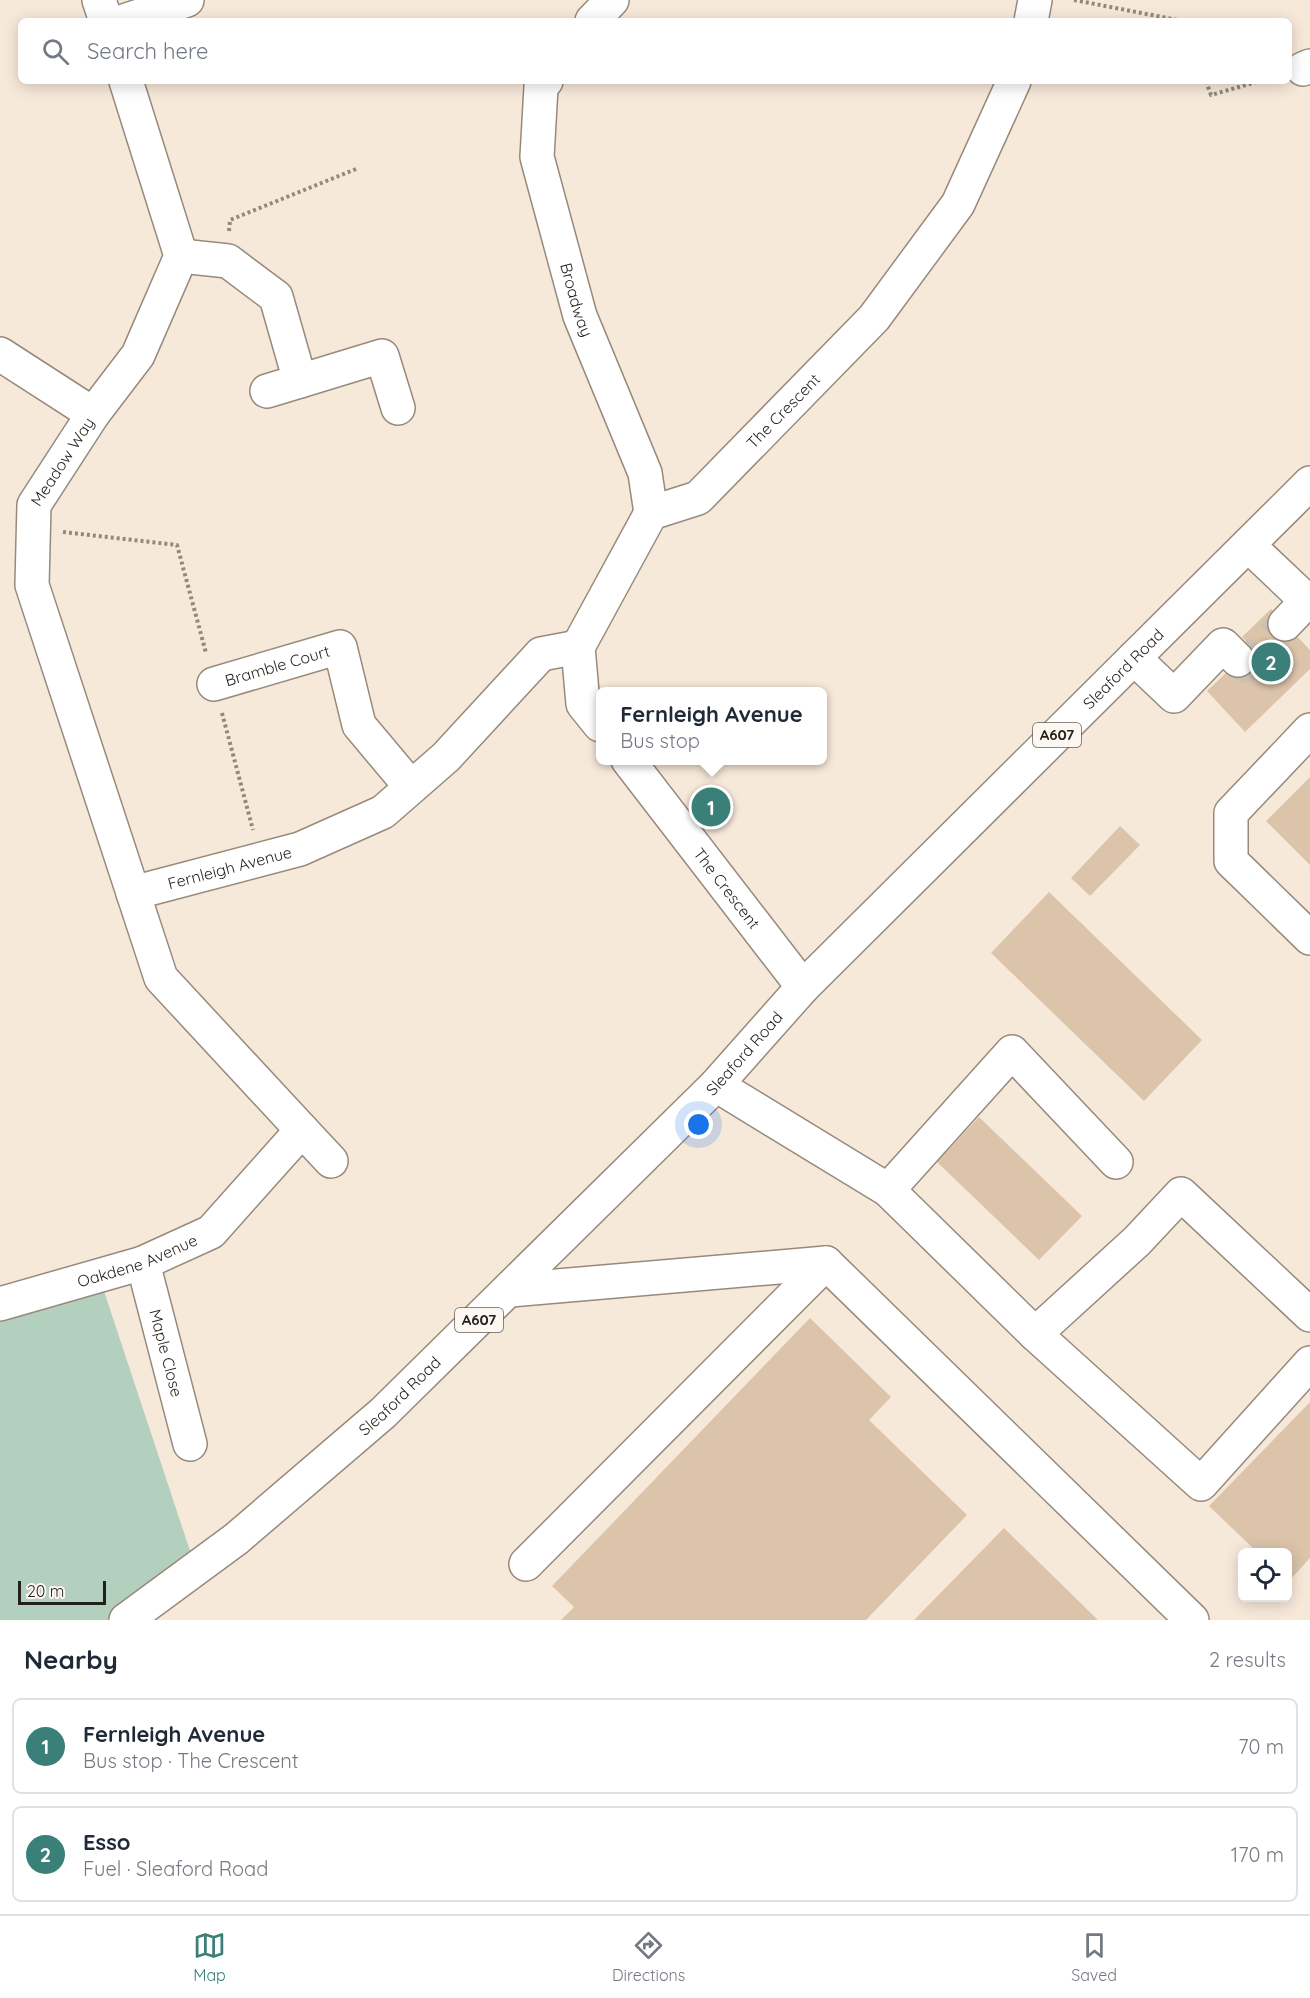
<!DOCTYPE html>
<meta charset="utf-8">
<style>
:root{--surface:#fff;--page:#f2f2f3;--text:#1f2937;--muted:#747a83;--line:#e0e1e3;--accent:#3a8079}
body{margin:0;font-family:Quicksand,sans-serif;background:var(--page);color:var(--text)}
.controls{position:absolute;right:18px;bottom:18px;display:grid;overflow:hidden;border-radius:9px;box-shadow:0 3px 15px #0003}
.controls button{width:54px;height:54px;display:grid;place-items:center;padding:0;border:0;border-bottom:2px solid var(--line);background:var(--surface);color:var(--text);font:30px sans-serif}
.scale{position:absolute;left:18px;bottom:15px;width:88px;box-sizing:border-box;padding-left:6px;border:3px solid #251f1a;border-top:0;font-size:16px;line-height:21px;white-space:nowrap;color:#251f1a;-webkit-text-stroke:4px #fdf7f1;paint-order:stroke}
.you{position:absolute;left:699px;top:1125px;width:21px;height:21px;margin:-15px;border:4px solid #fff;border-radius:50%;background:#1a73e8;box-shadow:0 0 0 9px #1a73e833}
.badge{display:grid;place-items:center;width:39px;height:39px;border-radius:50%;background:var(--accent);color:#fff;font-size:20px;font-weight:700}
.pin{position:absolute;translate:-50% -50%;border:3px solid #fff;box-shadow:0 2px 6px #0006}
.popup{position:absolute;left:596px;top:687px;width:231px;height:78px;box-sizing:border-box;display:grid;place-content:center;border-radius:9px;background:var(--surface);filter:drop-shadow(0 2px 4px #0005);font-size:20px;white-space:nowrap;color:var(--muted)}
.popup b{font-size:22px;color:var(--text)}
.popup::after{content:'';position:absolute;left:50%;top:100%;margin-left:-12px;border:12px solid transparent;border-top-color:var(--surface)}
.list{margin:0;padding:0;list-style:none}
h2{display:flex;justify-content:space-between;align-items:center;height:78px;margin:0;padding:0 24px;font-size:26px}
h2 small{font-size:20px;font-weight:400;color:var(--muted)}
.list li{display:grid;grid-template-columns:39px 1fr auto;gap:18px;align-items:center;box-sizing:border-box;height:96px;margin:0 12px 12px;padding:0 12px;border:2px solid var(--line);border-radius:9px}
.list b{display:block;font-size:22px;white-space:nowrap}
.list p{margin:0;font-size:20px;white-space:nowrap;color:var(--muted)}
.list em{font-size:20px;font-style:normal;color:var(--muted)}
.icon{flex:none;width:33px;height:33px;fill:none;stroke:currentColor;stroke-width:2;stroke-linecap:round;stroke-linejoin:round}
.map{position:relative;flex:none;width:1310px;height:1620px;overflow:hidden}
.search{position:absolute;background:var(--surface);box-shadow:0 3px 15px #0003;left:18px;right:18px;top:18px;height:66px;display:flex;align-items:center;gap:15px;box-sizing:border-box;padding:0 21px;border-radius:9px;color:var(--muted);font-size:22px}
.sheet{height:294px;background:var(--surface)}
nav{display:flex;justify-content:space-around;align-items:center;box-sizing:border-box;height:84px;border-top:2px solid var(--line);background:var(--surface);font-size:16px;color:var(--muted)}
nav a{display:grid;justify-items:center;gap:3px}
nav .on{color:var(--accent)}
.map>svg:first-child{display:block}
</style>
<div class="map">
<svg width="1310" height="1620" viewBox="0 0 1310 1620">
<rect width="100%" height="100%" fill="#f7e9da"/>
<path fill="#b3cfbe" d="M99,1276L196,1569L126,1620H0V1304Z"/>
<path fill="#dcc4ab" d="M1271,609L1310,650V669L1245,732L1207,691L1252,648L1242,637Z
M1310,777V865L1266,821Z
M1120,826L1140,845L1090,896L1071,878Z
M1049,892L1202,1040L1144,1101L991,953Z
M979,1117L1082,1216L1039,1260L937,1162Z
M810,1318L891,1397L869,1420L967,1515L866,1620H561L574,1607L552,1586Z
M1310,1402V1558L1288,1582V1552H1257L1209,1506Z
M1004,1528L1098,1620H914Z"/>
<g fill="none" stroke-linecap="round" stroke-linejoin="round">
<path stroke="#cdc1b4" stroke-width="33" stroke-dasharray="33 16" stroke-linecap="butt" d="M1238,660L1245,666L1285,624"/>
<defs>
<g id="minor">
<path d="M99,0L106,21"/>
<path d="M124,21L187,0"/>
<path d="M592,21L612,0"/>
<path d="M1031,21L1035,0"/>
<path d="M1303,69L1310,66"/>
<path id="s1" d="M546,81L541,87L537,157L580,316L645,473L651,513"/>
<path d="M181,256L228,261L276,297L300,381L382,356L398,408"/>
<path d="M0,354L93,414"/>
<path d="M267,391L300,381"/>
<path d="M1248,545L1307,601L1285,624"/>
<path d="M1134,658L1174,696L1223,645L1238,660"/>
<path id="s2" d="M214,684L340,647L359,725L411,787"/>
<path id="s3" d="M600,725L583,704L578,647L651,513L698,498L874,318L958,204L1014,81"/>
<path d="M1310,730L1231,813V861L1310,938"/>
<path id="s4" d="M628,760L803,987"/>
<path id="s5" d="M133,893L300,849L383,812L446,757L541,654L578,647"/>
<path d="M716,1085L888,1190L1035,1334L1201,1484L1310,1363"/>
<path d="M302,1130L331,1161"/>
<path d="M888,1190L1012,1052L1116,1162"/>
<path id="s6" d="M143,1263L190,1444"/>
<path d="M510,1290L826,1263L1192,1620"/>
<path id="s7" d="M0,1304L143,1263L211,1232L302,1130L161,978L32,585L34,505L93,414L138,355L181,256L126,81"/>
<path d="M1035,1334L1137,1241L1181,1194L1310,1315"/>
<path d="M526,1564L826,1263"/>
</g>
<g id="major">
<path id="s8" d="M126,1620L236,1539L383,1413L716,1085L803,987L1310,483"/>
</g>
</defs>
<use href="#minor" stroke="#978a7c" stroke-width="36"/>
<use href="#major" stroke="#978a7c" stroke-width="36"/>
<path stroke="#92887e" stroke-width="4" stroke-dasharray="3 3" stroke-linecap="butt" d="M1074,0L1183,21
M1206,81L1211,95L1260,81
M229,231L230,220L356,169
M63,532L177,545L206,653
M222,713L253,830"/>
<use href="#minor" stroke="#fff" stroke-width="33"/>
<use href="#major" stroke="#fff" stroke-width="33"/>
</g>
<g text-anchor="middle" stroke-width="4.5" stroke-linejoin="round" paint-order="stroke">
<g fill="#fdf7f1" stroke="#66605a" stroke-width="1.5">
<rect x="1033" y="723" width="48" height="24" rx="4.5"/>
<rect x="455" y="1308" width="48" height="24" rx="4.5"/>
</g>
<g font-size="15" font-weight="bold" fill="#251f1a">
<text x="1057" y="740">A607</text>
<text x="479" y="1325">A607</text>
</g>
<g font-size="16" fill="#251f1a" stroke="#fdf7f1">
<text dy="6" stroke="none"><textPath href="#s1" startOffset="226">Broadway</textPath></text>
<text dy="6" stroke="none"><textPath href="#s3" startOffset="408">The Crescent</textPath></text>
<text dy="6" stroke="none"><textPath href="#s7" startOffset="1113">Meadow Way</textPath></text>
<text dy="6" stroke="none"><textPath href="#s2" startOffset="66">Bramble Court</textPath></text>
<text dy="6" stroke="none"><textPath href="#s8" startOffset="1380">Sleaford Road</textPath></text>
<text dy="6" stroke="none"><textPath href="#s5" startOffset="100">Fernleigh Avenue</textPath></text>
<text dy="6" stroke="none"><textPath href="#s4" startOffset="162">The Crescent</textPath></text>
<text dy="6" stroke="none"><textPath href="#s8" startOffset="840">Sleaford Road</textPath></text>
<text dy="6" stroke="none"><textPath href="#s7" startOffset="144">Oakdene Avenue</textPath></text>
<text dy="6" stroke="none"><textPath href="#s6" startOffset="93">Maple Close</textPath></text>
<text dy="6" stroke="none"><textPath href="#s8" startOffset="354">Sleaford Road</textPath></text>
</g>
</g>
</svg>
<div class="controls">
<button><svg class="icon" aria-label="locate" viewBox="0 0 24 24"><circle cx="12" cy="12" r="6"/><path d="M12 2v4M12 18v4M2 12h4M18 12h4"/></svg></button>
</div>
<div class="scale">20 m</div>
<div class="you"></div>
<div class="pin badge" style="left:711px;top:807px">1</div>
<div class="popup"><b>Fernleigh Avenue</b>Bus stop</div>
<div class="pin badge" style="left:1271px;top:662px">2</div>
<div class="search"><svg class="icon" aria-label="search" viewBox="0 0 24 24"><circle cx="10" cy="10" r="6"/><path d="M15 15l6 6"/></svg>Search here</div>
</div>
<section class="sheet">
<h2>Nearby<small>2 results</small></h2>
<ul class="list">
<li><span class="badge">1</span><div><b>Fernleigh Avenue</b><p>Bus stop · The Crescent</p></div><em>70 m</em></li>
<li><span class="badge">2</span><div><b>Esso</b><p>Fuel · Sleaford Road</p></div><em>170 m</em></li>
</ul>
</section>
<nav>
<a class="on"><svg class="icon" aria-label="map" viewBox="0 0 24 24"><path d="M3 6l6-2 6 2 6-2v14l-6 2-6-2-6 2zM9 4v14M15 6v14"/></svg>Map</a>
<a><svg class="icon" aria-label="directions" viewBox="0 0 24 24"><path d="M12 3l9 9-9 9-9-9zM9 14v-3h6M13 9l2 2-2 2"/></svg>Directions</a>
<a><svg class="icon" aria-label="saved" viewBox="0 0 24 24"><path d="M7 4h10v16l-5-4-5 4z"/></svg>Saved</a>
</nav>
